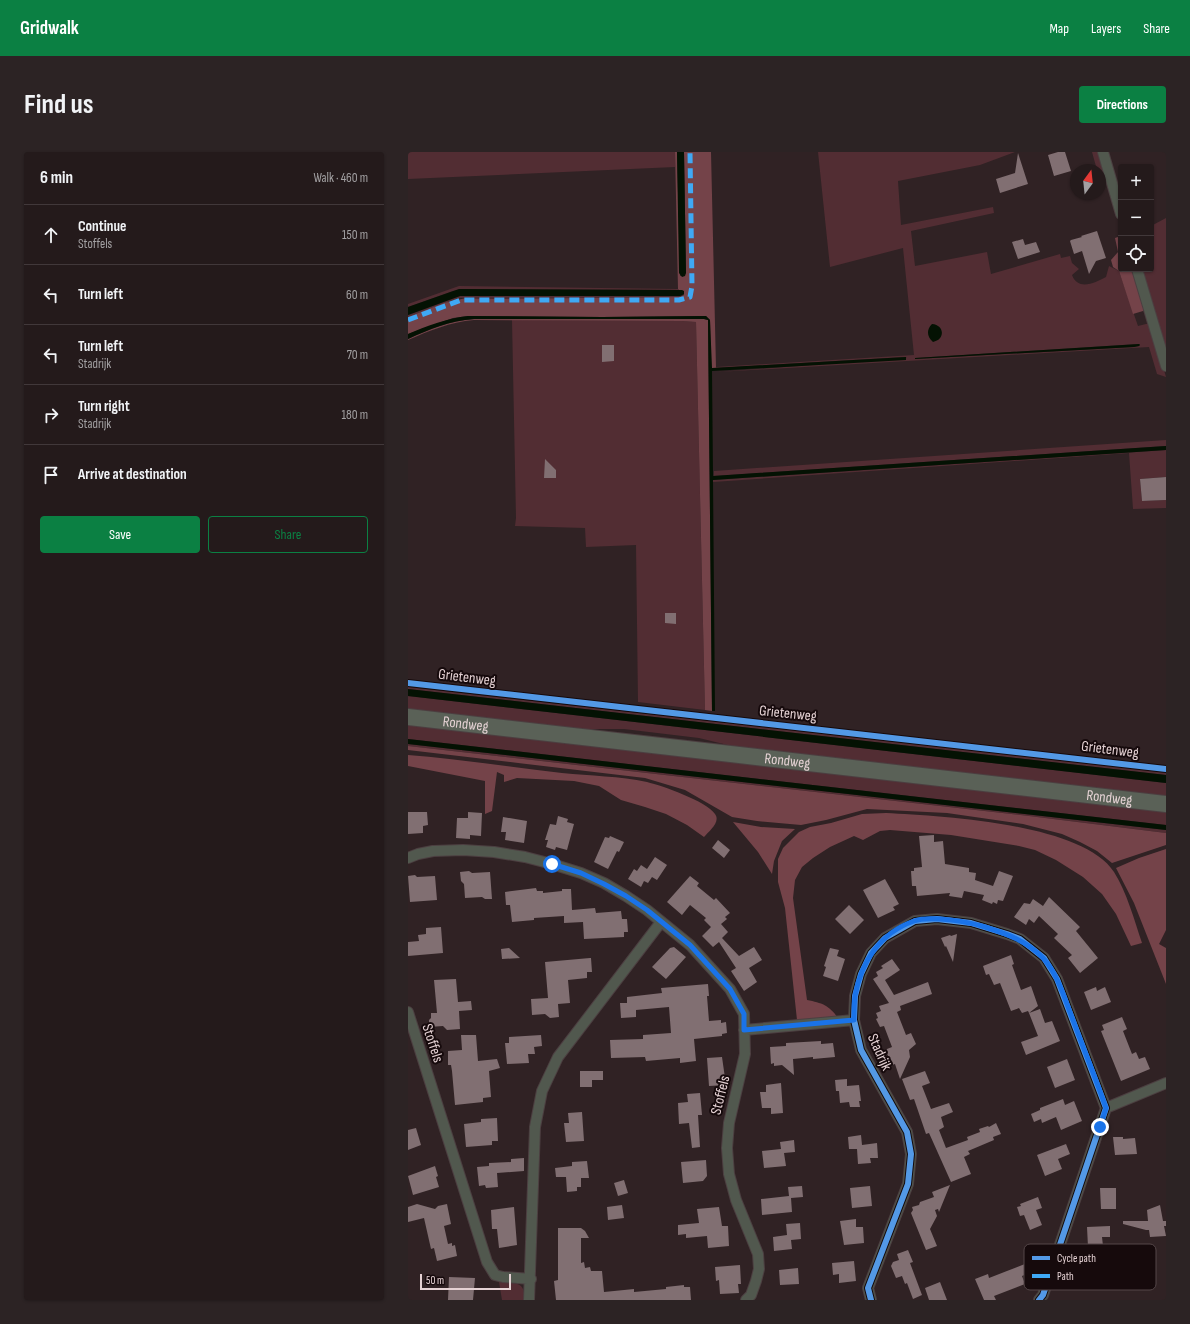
<!DOCTYPE html>
<meta charset="utf-8">
<style>
:root{--surface:#241a1b;--page:#2c2324;--text:#f1f3f6;--muted:#a3a1a3;--line:#41383a;--accent:#0b8043}
body{margin:0;font-family:"Sofia Sans Condensed",sans-serif;background:var(--page);color:var(--text)}
.controls{position:absolute;right:12px;top:12px;display:grid;overflow:hidden;border-radius:4px;box-shadow:0 1px 3px #0004}
.controls button{width:36px;height:36px;display:grid;place-items:center;padding:0;border:0;border-bottom:1px solid var(--line);background:var(--surface);color:var(--text);font:20px sans-serif}
.compass{position:absolute;left:662px;top:12px;width:36px;height:36px;border-radius:50%;background:var(--surface);box-shadow:0 1px 3px #0004;rotate:15deg}
.scale{position:absolute;left:12px;bottom:10px;width:91px;box-sizing:border-box;padding-left:4px;border:2px solid #e5d2d4;border-top:0;font-size:11px;line-height:14px;white-space:nowrap;color:#e5d2d4;-webkit-text-stroke:3px #160a0c;paint-order:stroke}
.stop{position:absolute;width:12px;height:12px;margin:-9px;border:3px solid #1a73e8;border-radius:50%;background:#fff}
.stop.end{background:#1a73e8;border-color:#fff;box-shadow:0 1px 4px #0008}
.list{margin:0;padding:0;list-style:none}
h2{display:flex;justify-content:space-between;align-items:center;height:52px;margin:0;padding:0 16px;font-size:17px}
h2 small{font-size:13px;font-weight:400;color:var(--muted)}
.list li{display:grid;grid-template-columns:26px 1fr auto;gap:12px;align-items:center;box-sizing:border-box;height:60px;padding:0 16px;border-top:1px solid var(--line)}
.list b{display:block;font-size:15px;white-space:nowrap}
.list p{margin:0;font-size:13px;white-space:nowrap;color:var(--muted)}
.list em{font-size:13px;font-style:normal;color:var(--muted)}
.actions{display:flex;gap:8px;padding:12px 16px}
.actions a{flex:1;padding:9px 0;border:1px solid var(--accent);border-radius:4px;text-align:center;font-size:14px;color:var(--accent)}
.actions .main{background:var(--accent);color:#fff}
.icon{flex:none;width:22px;height:22px;fill:none;stroke:currentColor;stroke-width:2;stroke-linecap:round;stroke-linejoin:round}
.map{position:relative;flex:none;width:758px;height:1148px;overflow:hidden;border-radius:4px}
header{display:flex;align-items:center;gap:24px;box-sizing:border-box;height:56px;padding:0 20px;background:var(--accent);color:#fff}
header strong{font-size:19px}
nav{display:flex;gap:22px;margin-inline-start:auto;font-size:14px}
.intro{display:flex;align-items:center;justify-content:space-between;box-sizing:border-box;height:96px;padding:0 24px}
h1{margin:0;font-size:28px}
.button{padding:10px 18px;border-radius:4px;background:var(--accent);color:#fff;font-size:14px;font-weight:700}
main{display:flex;gap:24px;padding:0 24px}
aside{flex:1;background:var(--surface);border-radius:4px;box-shadow:0 1px 3px #0004}
.map>svg:first-child{display:block}
</style>
<header>
<strong>Gridwalk</strong>
<nav><a>Map</a><a>Layers</a><a>Share</a></nav>
</header>
<div class="intro"><h1>Find us</h1><a class="button">Directions</a></div>
<main>
<aside>
<h2>6 min<small>Walk · 460 m</small></h2>
<ul class="list">
<li><svg class="icon" aria-label="ahead" viewBox="0 0 24 24"><path d="M12 20V5M6 11l6-6 6 6"/></svg><div><b>Continue</b><p>Stoffels</p></div><em>150 m</em></li>
<li><svg class="icon" aria-label="left" viewBox="0 0 24 24"><path d="M17 20v-9H6M10 6l-5 5 5 5"/></svg><div><b>Turn left</b></div><em>60 m</em></li>
<li><svg class="icon" aria-label="left" viewBox="0 0 24 24"><path d="M17 20v-9H6M10 6l-5 5 5 5"/></svg><div><b>Turn left</b><p>Stadrijk</p></div><em>70 m</em></li>
<li><svg class="icon" aria-label="right" viewBox="0 0 24 24"><path d="M7 20v-9h11M14 6l5 5-5 5"/></svg><div><b>Turn right</b><p>Stadrijk</p></div><em>180 m</em></li>
<li><svg class="icon" aria-label="arrive" viewBox="0 0 24 24"><path d="M6 21V4h12l-3 4 3 4H6"/></svg><div><b>Arrive at destination</b></div></li>
</ul>
<div class="actions"><a class="main">Save</a><a>Share</a></div>
</aside>
<div class="map">
<svg width="758" height="1148" viewBox="0 0 758 1148">
<rect width="100%" height="100%" fill="#302224"/>
<path fill="#522d33" fill-rule="evenodd" d="M0,0H267V15L0,27Z
M410,0H607L572,13L490,29L493,73L585,55L586,61L503,79L507,114L579,100L583,122L652,102L653,106L662,104L664,111L671,117L664,123C670,139 687,131 698,125L701,114L711,119L730,174L742,171L758,225L749,222L741,195L309,220L499,206L497,205L308,216V215L506,203L495,96L422,115ZM731,192H732L731,194L726,195L507,207L508,206Z
M684,0H692L697,18L692,24V18H689Z
M758,66V206L732,117H743V74Z
M51,134L270,137L271,138L57,137L45,139L0,155V152Z
M52,144H272V145L76,147L52,146L0,165V163Z
M104,168L274,169L288,170L297,558L230,550L228,393L178,395L177,376L107,374L108,366Z
M758,288V294L306,324V319Z
M758,298V325L732,327L734,349L758,348V356L725,357L721,301L305,330V328Z
M0,535L758,620V623L0,537Z
M0,544L758,631V644L340,598L291,586L216,577H162L0,559Z
M0,572L758,658V673L0,587Z
M0,592L758,678V681L621,664L0,594Z
M91,1130C106,1132 118,1128 116,1148H94Z"/>
<path fill="#744349" d="M267,0H269L272,124L278,121L276,0H303L308,216H303L302,168L298,164L194,165L60,164L45,166L0,182V165L36,151L58,146L76,147L271,145L276,143L274,138H271L270,137Z
M713,84V117H726L737,153L735,159L725,162L711,119L705,115L703,108L710,100L707,86Z
M66,167H296L300,168L304,559L297,558L288,170L274,169L66,168C42,170 21,179 0,188V187C22,177 41,169 66,167Z
M0,594L621,664L758,681V693L704,711L689,699L672,690L654,682L615,672L539,661L459,657L418,668L393,673L349,669L324,665L277,638L237,626L0,598Z
M0,603C51,607 103,615 154,621C182,624 212,624 239,630C255,634 298,649 307,662C313,670 301,679 296,685L279,673L258,662L237,655L213,648L191,634L166,629L109,626L96,630V623L89,620L84,659L77,662V629L0,614Z
M478,661C533,664 674,671 706,720C719,741 726,767 734,791L723,794L708,762L694,742L675,725L648,708L627,698L611,694L543,683L482,678L472,679L455,688L446,684L422,695L405,706L394,715L387,728L385,746L399,848C414,851 421,853 430,866L389,868L377,756L370,730V707L375,696L391,680L402,675L423,671L454,662Z
M325,670L353,675L387,677L374,689L366,709L364,722L350,700Z
M758,697V778L751,792L758,796V832L726,751L708,716L731,706Z"/>
<path fill="#041203" d="M269,0H276L278,121L277,124L274,125L271,121Z
M51,137L274,138L276,139V142L272,144H52L0,163V155Z
M60,164L194,165L298,164L302,168L304,216L498,205V208L304,219L305,324L758,294V298L305,328L307,559H304L300,168L296,167H66C41,169 22,177 0,187V182C19,174 40,166 60,164Z
M524,172C537,173 537,188 525,190C519,185 518,178 524,172Z
M731,192L732,193L731,194L726,195L507,207V206Z
M0,537L758,623V631L0,544Z
M0,587L758,673V678L0,592Z"/>
<path fill="#816f72" d="M650,0H657L663,19L646,24L640,3Z
M610,1L620,32L592,41L588,27L607,21Z
M689,79L698,106L688,109L681,122L674,99L666,102L662,89L663,88L674,85L673,84Z
M615,87L617,93L628,90L632,100L610,107L604,90Z
M194,193H206V209L194,210Z
M137,307L148,318V326H136Z
M758,325V348L734,349L732,327Z
M257,461H268V472L257,471Z
M0,660H19L20,673L15,674V681L0,682Z
M60,660L74,661L73,684L62,683V687L48,686L49,666H60Z
M150,664L160,667L159,670L166,672L159,698L148,695L147,698L138,695L140,688H137L142,672L148,673Z
M95,665L119,669L116,691L97,688L98,680H93Z
M526,683V690L535,689L537,712L561,716V720L568,721L567,728L585,734L591,719L605,724L595,749L590,748L589,752L585,750L584,752L574,748L576,743L556,739L554,746L541,744L542,741L509,744L508,734H504L503,719H506V716L514,715L511,684Z
M202,684L216,690L211,700L209,699L200,717L186,710L197,685L201,686Z
M310,688L322,698L316,706L304,696Z
M247,705L259,713L249,728L244,725L240,731L236,729L233,735L220,727L226,717L229,719L233,713L239,717Z
M61,719L64,721L82,720L84,747H77L74,745L57,746L56,732L53,729L52,720Z
M7,723L9,725L27,724L29,748L2,750L0,724Z
M282,724L291,731L289,734L306,748L308,746L322,761L317,765L319,767L313,772L320,780L314,786L331,804L346,795L354,808L341,816L349,830L336,839L323,819L328,816L311,790L305,795L294,784L303,775L296,768L298,766L282,753L274,763L259,750Z
M477,727L491,752L485,755L487,758L470,766L455,738Z
M128,736L129,739H135V741L154,739V737H163L164,758L187,756L188,761L213,759L214,767H219L220,780H216V785L176,787L175,770L156,771V764L126,766V768L104,770L102,753H98L97,740Z
M641,745L672,775L668,779L690,806L672,821L660,806L664,803L646,786L650,782L631,764L626,771L621,767L618,773L606,765L616,751L622,752L625,747L635,754Z
M441,753L456,768L442,782L427,767Z
M33,775L35,801L0,804V790L11,789L10,783L18,782V776Z
M549,782L545,810L538,794L537,795L533,786L542,783L543,784Z
M266,795L278,805L258,827L244,815L262,796Z
M101,796L112,806L94,807L93,797Z
M422,796L431,798L429,804L437,807L430,829L415,824L418,815L416,814Z
M603,803L606,812L604,813L613,838L623,834L630,854L621,861L620,859L614,861L611,856L603,859L592,831L586,833L581,822L578,823L575,814Z
M182,806H183L184,820H179V826L160,828L162,851L150,852L151,865L142,866L137,862L124,863L123,847L140,846L137,810Z
M484,807L492,818L477,828L486,843L520,830L524,842L492,854L493,858L489,860L498,883L503,881L508,892L501,898L502,905L492,927L487,912L484,913L478,899L479,897L484,895L476,874L472,875L468,867L470,866L468,861L473,859L471,854L481,851L465,827L470,824L468,820L475,816L473,814Z
M48,827L50,850L63,849L64,858L51,859L52,877L39,878L35,874L21,875V868L23,866V861H29L26,828Z
M300,832L301,844H299L301,869L313,868V871L318,870L319,881L314,882V884L286,887L288,909L272,911V906L238,909L237,905L203,906L202,888L235,887V883L263,881L261,855L228,858V865L213,866L212,851H219V845L254,841L253,836Z
M688,835L689,839L697,835L703,850L683,858L676,840Z
M632,857L637,871L644,869L652,889L618,903L613,890L630,884L621,861Z
M714,865L719,877L715,879L724,902L728,900L731,907L737,905L742,917L713,929L693,879L696,878L694,873Z
M53,883H68L70,909L89,907L92,916L81,919L83,945L75,946V950L47,953L44,919L43,913H40V899L54,898Z
M133,883L134,894L126,895L127,902H120L121,911L99,912L97,891H101V885Z
M413,889V892L425,891L427,905L405,907V905L385,907L386,923L374,913L366,914V911L363,912L362,895L378,894V891Z
M314,905L318,933L301,934L299,906Z
M659,907L667,928L647,936L639,915Z
M172,919H195V928H184V935H172Z
M517,919L522,931L514,934L523,957L541,951L545,960L533,965L536,975L531,978L538,996L560,988L559,985L572,980L571,977L580,974L581,975L588,971L593,982L585,985L586,988L560,999L562,1002L556,1005L563,1022L543,1030L521,981L518,982L506,947L502,948L494,927Z
M439,927V934L451,933L453,949H451L452,955H442L441,950L432,951L431,939H428L427,928Z
M373,931L375,961L363,962V956H354L352,940H358V933Z
M292,941L294,963H290L292,995L284,996L281,971L271,972L270,951L280,950L279,942Z
M655,947L657,953L666,949L674,969L653,978L648,965L634,971L633,967L626,970L623,962L632,958V956Z
M174,960L176,989L158,990L156,971H161L160,961Z
M89,966L90,989H84V993L58,995L56,972L73,970V967Z
M8,976L13,993L0,998V978Z
M453,983L454,993L469,991L470,1006H462L463,1011L450,1012L449,997H441L440,985Z
M705,985H715V987L727,986L729,1002L707,1003Z
M386,988L387,1000L376,1001L378,1014L356,1016L354,999L373,997L372,990Z
M658,992L662,1002L650,1007L654,1017L637,1024L629,1003Z
M116,1006V1019L89,1021L90,1035L78,1036L77,1033L71,1034L69,1015L81,1014V1011L103,1010V1007Z
M298,1008L299,1024L295,1029L275,1031L273,1010Z
M179,1009L181,1026H173V1035H169V1039L159,1040L158,1025H148L147,1016L164,1014V1010Z
M27,1014L30,1024L28,1025L31,1035L5,1043L0,1024Z
M216,1028L220,1041L210,1044L206,1031Z
M542,1033L531,1060L530,1057L527,1058L529,1064L522,1077L529,1094L518,1098L503,1061L505,1058L504,1055L511,1053L512,1050L526,1045L524,1040Z
M394,1034L395,1045L383,1046L384,1060L354,1063L353,1047L381,1044L380,1035Z
M462,1034L464,1054L444,1056L442,1036Z
M692,1036H708V1057H693Z
M630,1045L634,1056L628,1058L634,1073L622,1078L616,1063L612,1064L609,1055L613,1054L612,1052Z
M9,1052L27,1057L30,1054L39,1052L43,1072L36,1074L40,1092L44,1091V1094L47,1093L49,1104L29,1109L26,1096L23,1097L16,1066L0,1070V1055Z
M214,1053L216,1066L200,1068L199,1055Z
M752,1053L755,1069H758V1074H756L758,1084L742,1085L741,1078H738L715,1072V1069H740L739,1058Z
M106,1055L109,1093L91,1096L89,1077H84L83,1058Z
M311,1055L314,1074H320L321,1094L300,1096L299,1084L278,1086V1082L270,1083V1073L291,1071L289,1057Z
M448,1067V1075H455L456,1091L436,1093L432,1069Z
M392,1071L393,1087L383,1088L384,1097L366,1099L365,1085L379,1083L378,1072Z
M702,1074V1085H694L695,1094L680,1095L679,1075Z
M150,1076H173L177,1079L181,1086H173V1111L176,1110L177,1116L182,1115L183,1119H194L196,1140L226,1137V1140L258,1137V1135L276,1133V1135H282L283,1148H148L146,1129L150,1128Z
M500,1098L505,1110L502,1111L514,1143L505,1147L499,1131L497,1132L494,1124L488,1126L483,1114L485,1110L491,1108L489,1102Z
M446,1109L448,1129L431,1131V1122L425,1123L424,1111Z
M622,1110L626,1119L614,1124L617,1132L586,1144L588,1148H576L567,1127L580,1122L581,1126Z
M332,1113L333,1132H330L331,1141L312,1142L311,1128L308,1129L307,1115Z
M390,1116L391,1132L372,1133L371,1118Z
M41,1125L67,1126L65,1148H40Z
M532,1130L539,1148H521L517,1136Z"/>
<g fill="none" stroke-linecap="round" stroke-linejoin="round">
<defs>
<path id="minor" d="M695,0L713,62
M729,117L758,214
M0,706L10,702L25,699L55,698L86,700L117,705L144,712L173,721L196,731L218,744L239,758L282,793L322,837L336,862L337,902L321,971L319,996L321,1022L328,1048L350,1102L351,1117L348,1129L343,1143L338,1148
M0,860L79,1110L87,1123L95,1125L123,1127
M336,878L446,868
M698,956L758,931
M121,1148L127,975L134,939L150,905L253,770
M463,1148L460,1136L500,1032L503,1002L499,980L453,898L446,868L447,844L453,822L463,801L477,786L507,769L529,767L563,771L599,782L612,787L636,806L649,827L698,956L635,1143L631,1148"/>
<g id="primary">
<path id="s1" d="M0,565L758,652"/>
</g>
</defs>
<use href="#minor" stroke="#4c3f41" stroke-width="12"/>
<use href="#primary" stroke="#4c3f41" stroke-width="18"/>
<use href="#minor" stroke="#51584e" stroke-width="10"/>
<use href="#primary" stroke="#5a6157" stroke-width="16"/>
<path stroke="#3fa9f5" stroke-width="5" stroke-dasharray="10 5" stroke-linecap="butt" d="M0,168L53,148H271L282,145L284,134L282,0"/>
<defs>
<path id="cycleway" d="M0,531L758,617
M463,1148L460,1136L500,1032L503,1002L499,980L453,898L446,868L447,844L453,822L463,801L477,786L507,769L529,767L563,771L599,782L612,787L636,806L649,827L698,956L635,1143L631,1148"/>
</defs>
<use href="#cycleway" stroke="#160a0c" stroke-width="8"/>
<use href="#cycleway" stroke="#5399e6" stroke-width="6"/>
</g>
<g fill="none" stroke-linecap="round" stroke-linejoin="round">
<path stroke="#1a73e8" stroke-width="5" d="M144,712L173,721L196,732L218,744L239,758L282,793L322,837L336,862V878L446,868C446,860 446,852 447,844C453,810 472,781 506,769C522,763 561,770 577,775C599,782 619,789 635,806C650,822 657,848 665,868C676,898 688,927 698,956L692,975"/>
</g>
<g text-anchor="middle" stroke-width="4" stroke-linejoin="round" paint-order="stroke">
<g font-size="15" fill="#e5d2d4" stroke="#160a0c">
<text transform="translate(59 525) rotate(7)" y="5">Grietenweg</text>
<text transform="translate(380 561) rotate(6)" y="5">Grietenweg</text>
<text dy="5" stroke="none"><textPath href="#s1" startOffset="58">Rondweg</textPath></text>
<text transform="translate(702 597) rotate(7)" y="5">Grietenweg</text>
<text dy="5" stroke="none"><textPath href="#s1" startOffset="382">Rondweg</textPath></text>
<text dy="5" stroke="none"><textPath href="#s1" startOffset="706">Rondweg</textPath></text>
<text transform="translate(25 891) rotate(72)" y="5">Stoffels</text>
<text transform="translate(472 900) rotate(66)" y="5">Stadrijk</text>
<text transform="translate(312 943) rotate(-76)" y="5">Stoffels</text>
</g>
</g>
<rect x="616" y="1092" width="132" height="46" rx="6" fill="#160a0c" stroke="#544648" stroke-width="1"/>
<rect x="624" y="1104" width="18" height="4" fill="#5399e6"/>
<rect x="624" y="1122" width="18" height="4" fill="#3fa9f5"/>
<g font-size="11" fill="#e5d2d4">
<text x="649" y="1110">Cycle path</text>
<text x="649" y="1128">Path</text>
</g>
</svg>
<div class="controls">
<button>+</button>
<button>−</button>
<button><svg class="icon" aria-label="locate" viewBox="0 0 24 24"><circle cx="12" cy="12" r="6"/><path d="M12 2v4M12 18v4M2 12h4M18 12h4"/></svg></button>
</div>
<svg class="compass" viewBox="-18 -18 36 36"><path d="M0-13l5 13h-10z" fill="#e53935"/><path d="M0 13l5-13h-10z" fill="#a3a1a3"/></svg>
<div class="scale">50 m</div>
<div class="stop" style="left:144px;top:712px"></div>
<div class="stop end" style="left:692px;top:975px"></div>
</div>
</main>
